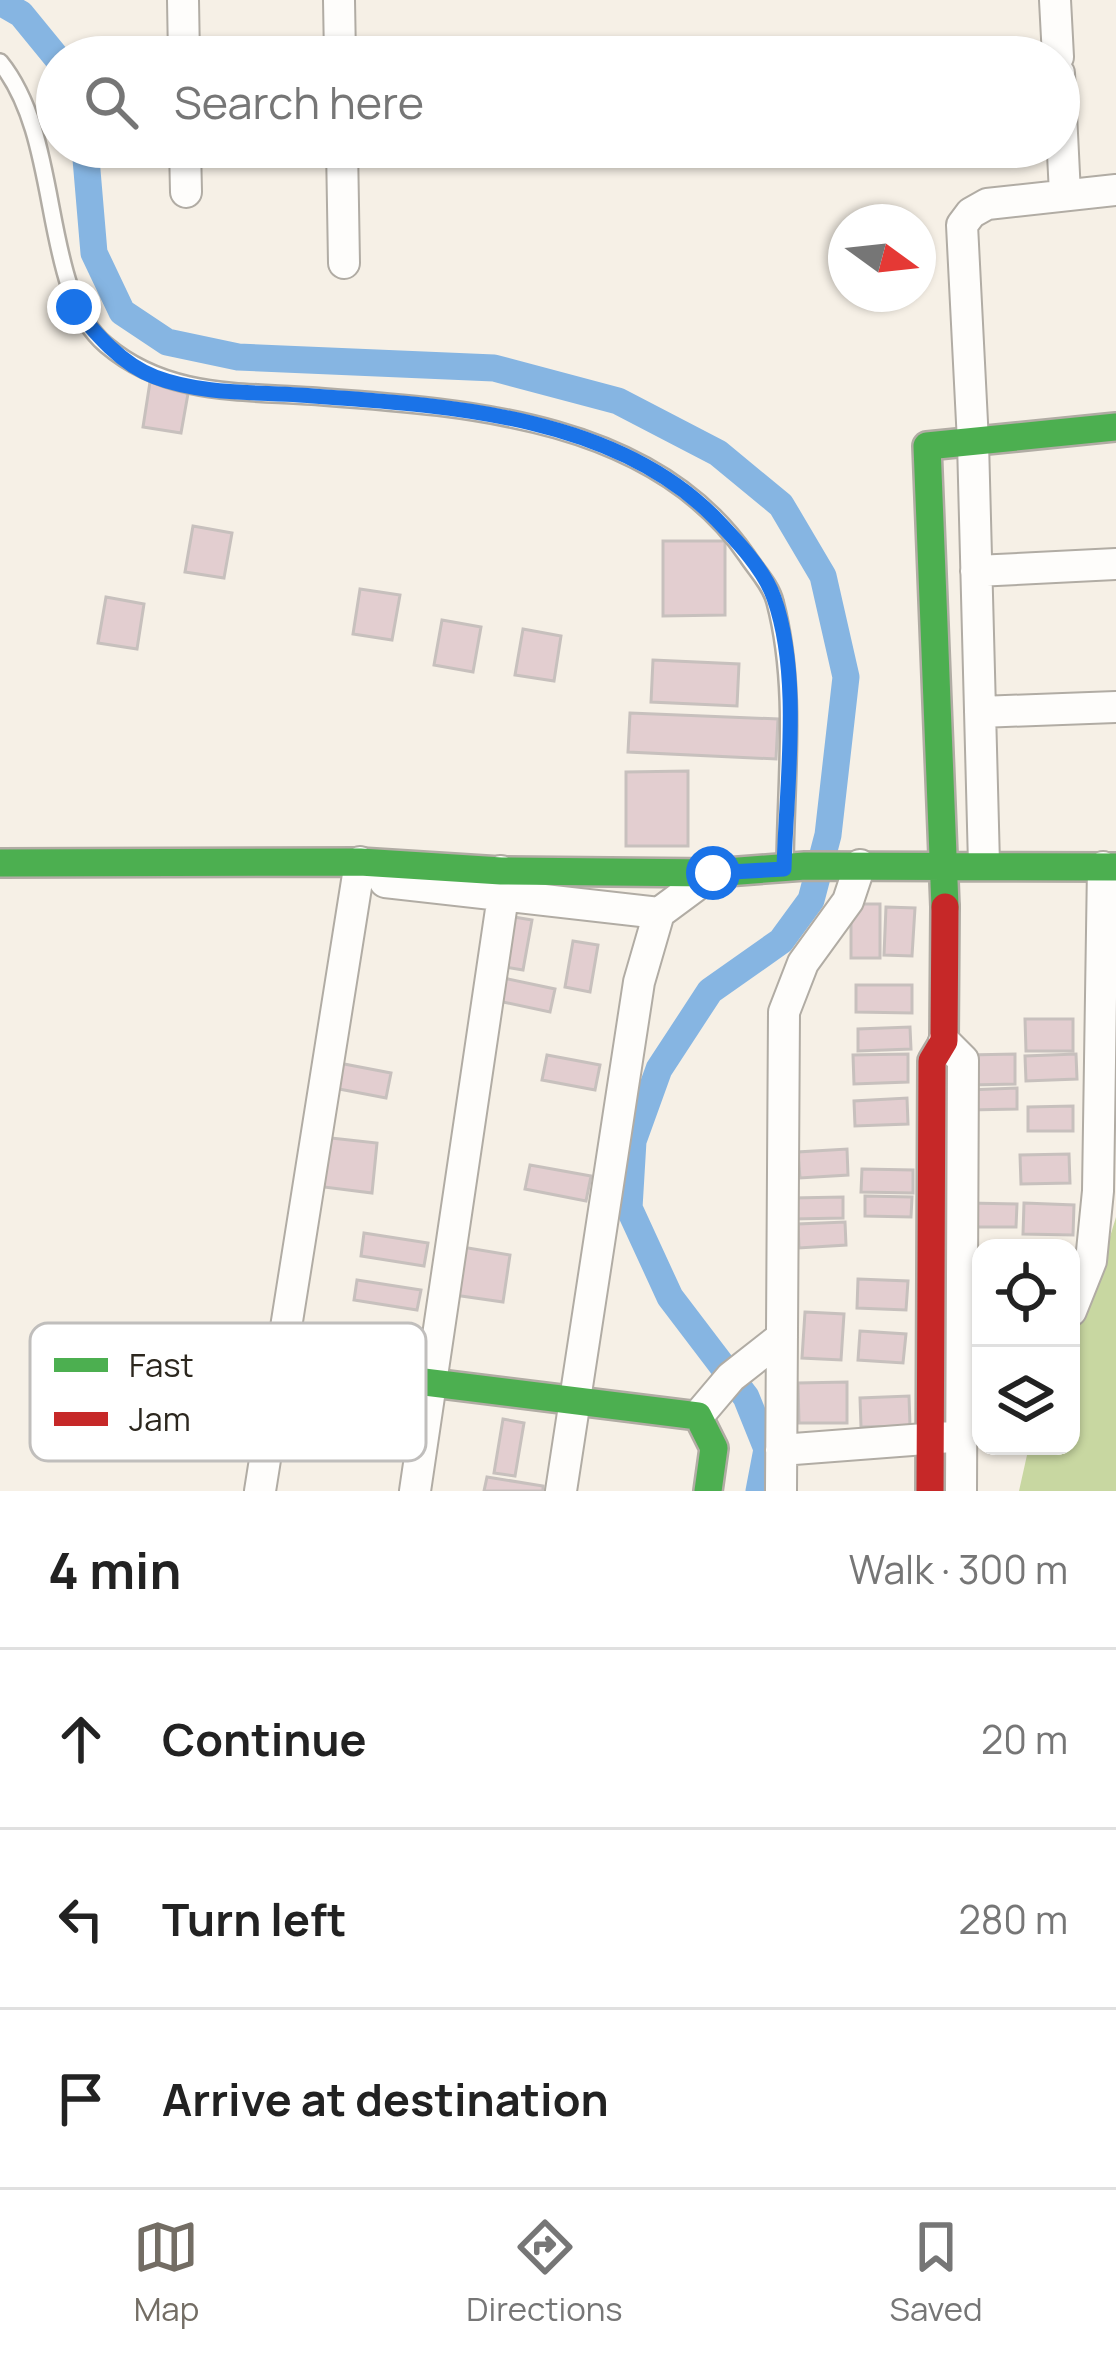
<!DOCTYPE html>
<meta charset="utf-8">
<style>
:root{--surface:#fff;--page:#f6f6f6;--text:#222;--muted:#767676;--line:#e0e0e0;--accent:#736d64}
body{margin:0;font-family:Manrope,sans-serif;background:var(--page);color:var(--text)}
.controls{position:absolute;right:36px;bottom:36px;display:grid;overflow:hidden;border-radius:24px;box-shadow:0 3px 9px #0004}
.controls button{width:108px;height:108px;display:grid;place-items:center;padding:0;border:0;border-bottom:3px solid var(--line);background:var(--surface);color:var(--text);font:60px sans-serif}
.compass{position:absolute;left:828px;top:204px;width:108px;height:108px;border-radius:50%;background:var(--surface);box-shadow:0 3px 9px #0004;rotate:105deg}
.stop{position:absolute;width:36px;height:36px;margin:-27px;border:9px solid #1a73e8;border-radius:50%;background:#fff}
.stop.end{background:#1a73e8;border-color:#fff;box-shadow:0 3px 12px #0008}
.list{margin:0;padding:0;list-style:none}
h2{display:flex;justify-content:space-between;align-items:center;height:156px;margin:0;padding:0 48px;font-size:51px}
h2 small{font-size:39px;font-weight:400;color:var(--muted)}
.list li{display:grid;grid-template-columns:78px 1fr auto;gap:36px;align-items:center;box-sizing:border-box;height:180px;padding:0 48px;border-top:3px solid var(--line)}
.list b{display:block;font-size:45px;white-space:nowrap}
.list em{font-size:39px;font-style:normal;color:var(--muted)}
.icon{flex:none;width:66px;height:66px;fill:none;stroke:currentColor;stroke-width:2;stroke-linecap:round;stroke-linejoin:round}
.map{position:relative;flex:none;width:1116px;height:1491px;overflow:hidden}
.search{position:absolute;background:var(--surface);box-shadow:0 3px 9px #0004;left:36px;right:36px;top:36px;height:132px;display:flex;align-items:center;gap:30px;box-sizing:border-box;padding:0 42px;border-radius:66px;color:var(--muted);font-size:45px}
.sheet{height:696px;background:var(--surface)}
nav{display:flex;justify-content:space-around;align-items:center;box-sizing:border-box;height:168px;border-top:3px solid var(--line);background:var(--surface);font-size:33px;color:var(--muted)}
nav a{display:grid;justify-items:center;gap:6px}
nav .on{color:var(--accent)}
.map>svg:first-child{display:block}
</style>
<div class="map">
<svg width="1116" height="1491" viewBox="0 0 1116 1491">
<rect width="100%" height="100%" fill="#f6f0e6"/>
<path fill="#c8d7a1" d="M1116,1217V1491H1019L1029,1446H1071V1325L1106,1250Z"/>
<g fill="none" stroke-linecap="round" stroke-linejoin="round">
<path stroke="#86b5e2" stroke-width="27" d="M0,2L21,14L57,58
M85,147L94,253L122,312L167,342L238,357L494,368L618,401L718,453L781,505L823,576L846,677L828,835L811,900L781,941L710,991L659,1069L633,1141L629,1208L670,1297L746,1397L767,1449L759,1491"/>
</g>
<path fill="#e3ced0" stroke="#c7c0bd" stroke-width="3" d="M150,382L189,388L181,433L143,427Z
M193,526L232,533L224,578L185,572Z
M663,541H725V615L663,616Z
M360,589L400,595L392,640L353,634Z
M106,597L144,604L137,649L98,643Z
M442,620L481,627L473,672L434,665Z
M523,629L561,636L554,681L515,675Z
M653,660L739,664L737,706L651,702Z
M630,713L778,719L776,759L628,752Z
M688,771V846H626V772Z
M851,904H880V958H851Z
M886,907L915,908L912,956L884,955Z
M508,916L532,920L523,970L499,966Z
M573,941L598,945L590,992L565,987Z
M499,977L555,989L550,1012L494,1000Z
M856,985H912V1013L856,1012Z
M1025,1019H1073V1051H1026Z
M910,1027L911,1049L858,1051V1029Z
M908,1054V1082L854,1084L853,1055Z
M1015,1054V1084L969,1085L968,1055Z
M1076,1054L1077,1079L1026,1081L1025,1056Z
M547,1055L600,1065L595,1090L542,1080Z
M339,1063L391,1073L386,1098L334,1088Z
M1017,1088V1109L969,1110L968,1090Z
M907,1098L908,1124L855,1126L854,1101Z
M1073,1106V1131H1028V1107Z
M322,1137L377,1143L372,1193L316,1186Z
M847,1149L848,1175L800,1178L798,1152Z
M1069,1154L1070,1183L1021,1184L1020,1155Z
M530,1165L591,1176L586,1201L525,1189Z
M862,1169L913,1170V1193L861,1192Z
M865,1196L912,1197L911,1217L865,1216Z
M843,1197V1218L792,1219V1198Z
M968,1203L1017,1204L1016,1227H968Z
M1024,1203L1074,1205L1073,1235L1023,1234Z
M845,1222L846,1245L799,1248L798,1224Z
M364,1233L428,1243L424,1266L361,1256Z
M462,1247L510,1255L503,1302L454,1295Z
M858,1279L908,1281L906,1310L857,1308Z
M357,1280L421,1290L417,1310L354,1300Z
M805,1312L844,1314L841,1360L802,1358Z
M860,1331L906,1334L903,1363L858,1360Z
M847,1382V1423H799L798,1383Z
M909,1396L910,1426L861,1427L860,1398Z
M503,1419L524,1423L515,1476L494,1473Z
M487,1477L543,1486V1491H484Z"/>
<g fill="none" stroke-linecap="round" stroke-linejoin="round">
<defs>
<path id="lane" d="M0,62C64,141 39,289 106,345C166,396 238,391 312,396C463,407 653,418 747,556C756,570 771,585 775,602C797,686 786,776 785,863"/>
<path id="street" d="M183,0L184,57
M339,0L340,57
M1055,0L1058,57
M1059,73L1065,194
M185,147L186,192
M342,147L344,263
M976,571L1116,564
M980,712L1116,707
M984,864L973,442L962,225L971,213L987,204L1116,190
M385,882L659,913
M944,1041L963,1060L961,1491
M1071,1311L1091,1261L1098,1191L1103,867
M698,1416L731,1377L782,1337
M781,1450L951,1437
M260,1491L360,862
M415,1491L503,896L501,871
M561,1491L639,982L659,913L713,873
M781,1491L784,1012L803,963L848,901L860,865"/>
<path id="fast" d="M0,863L360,862L501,871L713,873L805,866L1116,867
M945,907L927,446L1116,427
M109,1343L698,1416L714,1448L708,1491"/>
<path id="jam" d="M930,1491L932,1061L944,1041L945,907"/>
</defs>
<use href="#lane" stroke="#b1aca4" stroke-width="20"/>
<use href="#street" stroke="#b1aca4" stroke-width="34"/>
<use href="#fast" stroke="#b1aca4" stroke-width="32"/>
<use href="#jam" stroke="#b1aca4" stroke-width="32"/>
<use href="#lane" stroke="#fefdfb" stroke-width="15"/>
<use href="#street" stroke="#fefdfb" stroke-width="30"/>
<use href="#fast" stroke="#4caf50" stroke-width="27"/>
<use href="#jam" stroke="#c62828" stroke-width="27"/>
</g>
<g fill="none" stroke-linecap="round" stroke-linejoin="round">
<path stroke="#1a73e8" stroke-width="15" d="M74,307C96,334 121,364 155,377C200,394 251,392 299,395C438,405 611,412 715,518C736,540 764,569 774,598C802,677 786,786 784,869L713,873"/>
</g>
<rect x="30" y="1323" width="396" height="138" rx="18" fill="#fff" stroke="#c0bebc" stroke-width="3"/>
<rect x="54" y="1358" width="54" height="14" fill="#4caf50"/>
<rect x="54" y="1412" width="54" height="14" fill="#c62828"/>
<g font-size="33" fill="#2c271e">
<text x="129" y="1377">Fast</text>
<text x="129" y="1431">Jam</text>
</g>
</svg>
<div class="controls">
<button><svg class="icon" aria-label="locate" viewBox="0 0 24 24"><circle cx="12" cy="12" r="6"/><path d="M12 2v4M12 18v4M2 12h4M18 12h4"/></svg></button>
<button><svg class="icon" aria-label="layers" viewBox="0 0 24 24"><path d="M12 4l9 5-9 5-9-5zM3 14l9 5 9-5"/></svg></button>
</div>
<svg class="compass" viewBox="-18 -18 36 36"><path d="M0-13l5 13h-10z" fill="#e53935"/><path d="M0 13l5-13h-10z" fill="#767676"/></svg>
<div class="stop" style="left:713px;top:873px"></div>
<div class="stop end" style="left:74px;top:307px"></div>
<div class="search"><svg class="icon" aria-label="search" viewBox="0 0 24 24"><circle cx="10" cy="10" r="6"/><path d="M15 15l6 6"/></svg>Search here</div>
</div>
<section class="sheet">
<h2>4 min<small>Walk · 300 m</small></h2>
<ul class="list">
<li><svg class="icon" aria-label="ahead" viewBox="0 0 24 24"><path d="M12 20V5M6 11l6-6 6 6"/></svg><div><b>Continue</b></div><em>20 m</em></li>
<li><svg class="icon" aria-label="left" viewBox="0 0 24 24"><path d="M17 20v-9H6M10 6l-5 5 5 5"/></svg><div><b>Turn left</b></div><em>280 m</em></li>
<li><svg class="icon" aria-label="arrive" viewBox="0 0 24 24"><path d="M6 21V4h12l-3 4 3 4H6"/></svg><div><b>Arrive at destination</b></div></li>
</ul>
</section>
<nav>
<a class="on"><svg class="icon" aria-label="map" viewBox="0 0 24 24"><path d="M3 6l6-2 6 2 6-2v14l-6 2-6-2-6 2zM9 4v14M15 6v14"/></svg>Map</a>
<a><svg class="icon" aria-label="directions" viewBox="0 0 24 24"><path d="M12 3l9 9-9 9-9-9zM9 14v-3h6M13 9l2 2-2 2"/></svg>Directions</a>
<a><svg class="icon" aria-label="saved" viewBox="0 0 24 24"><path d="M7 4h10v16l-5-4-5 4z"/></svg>Saved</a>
</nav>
